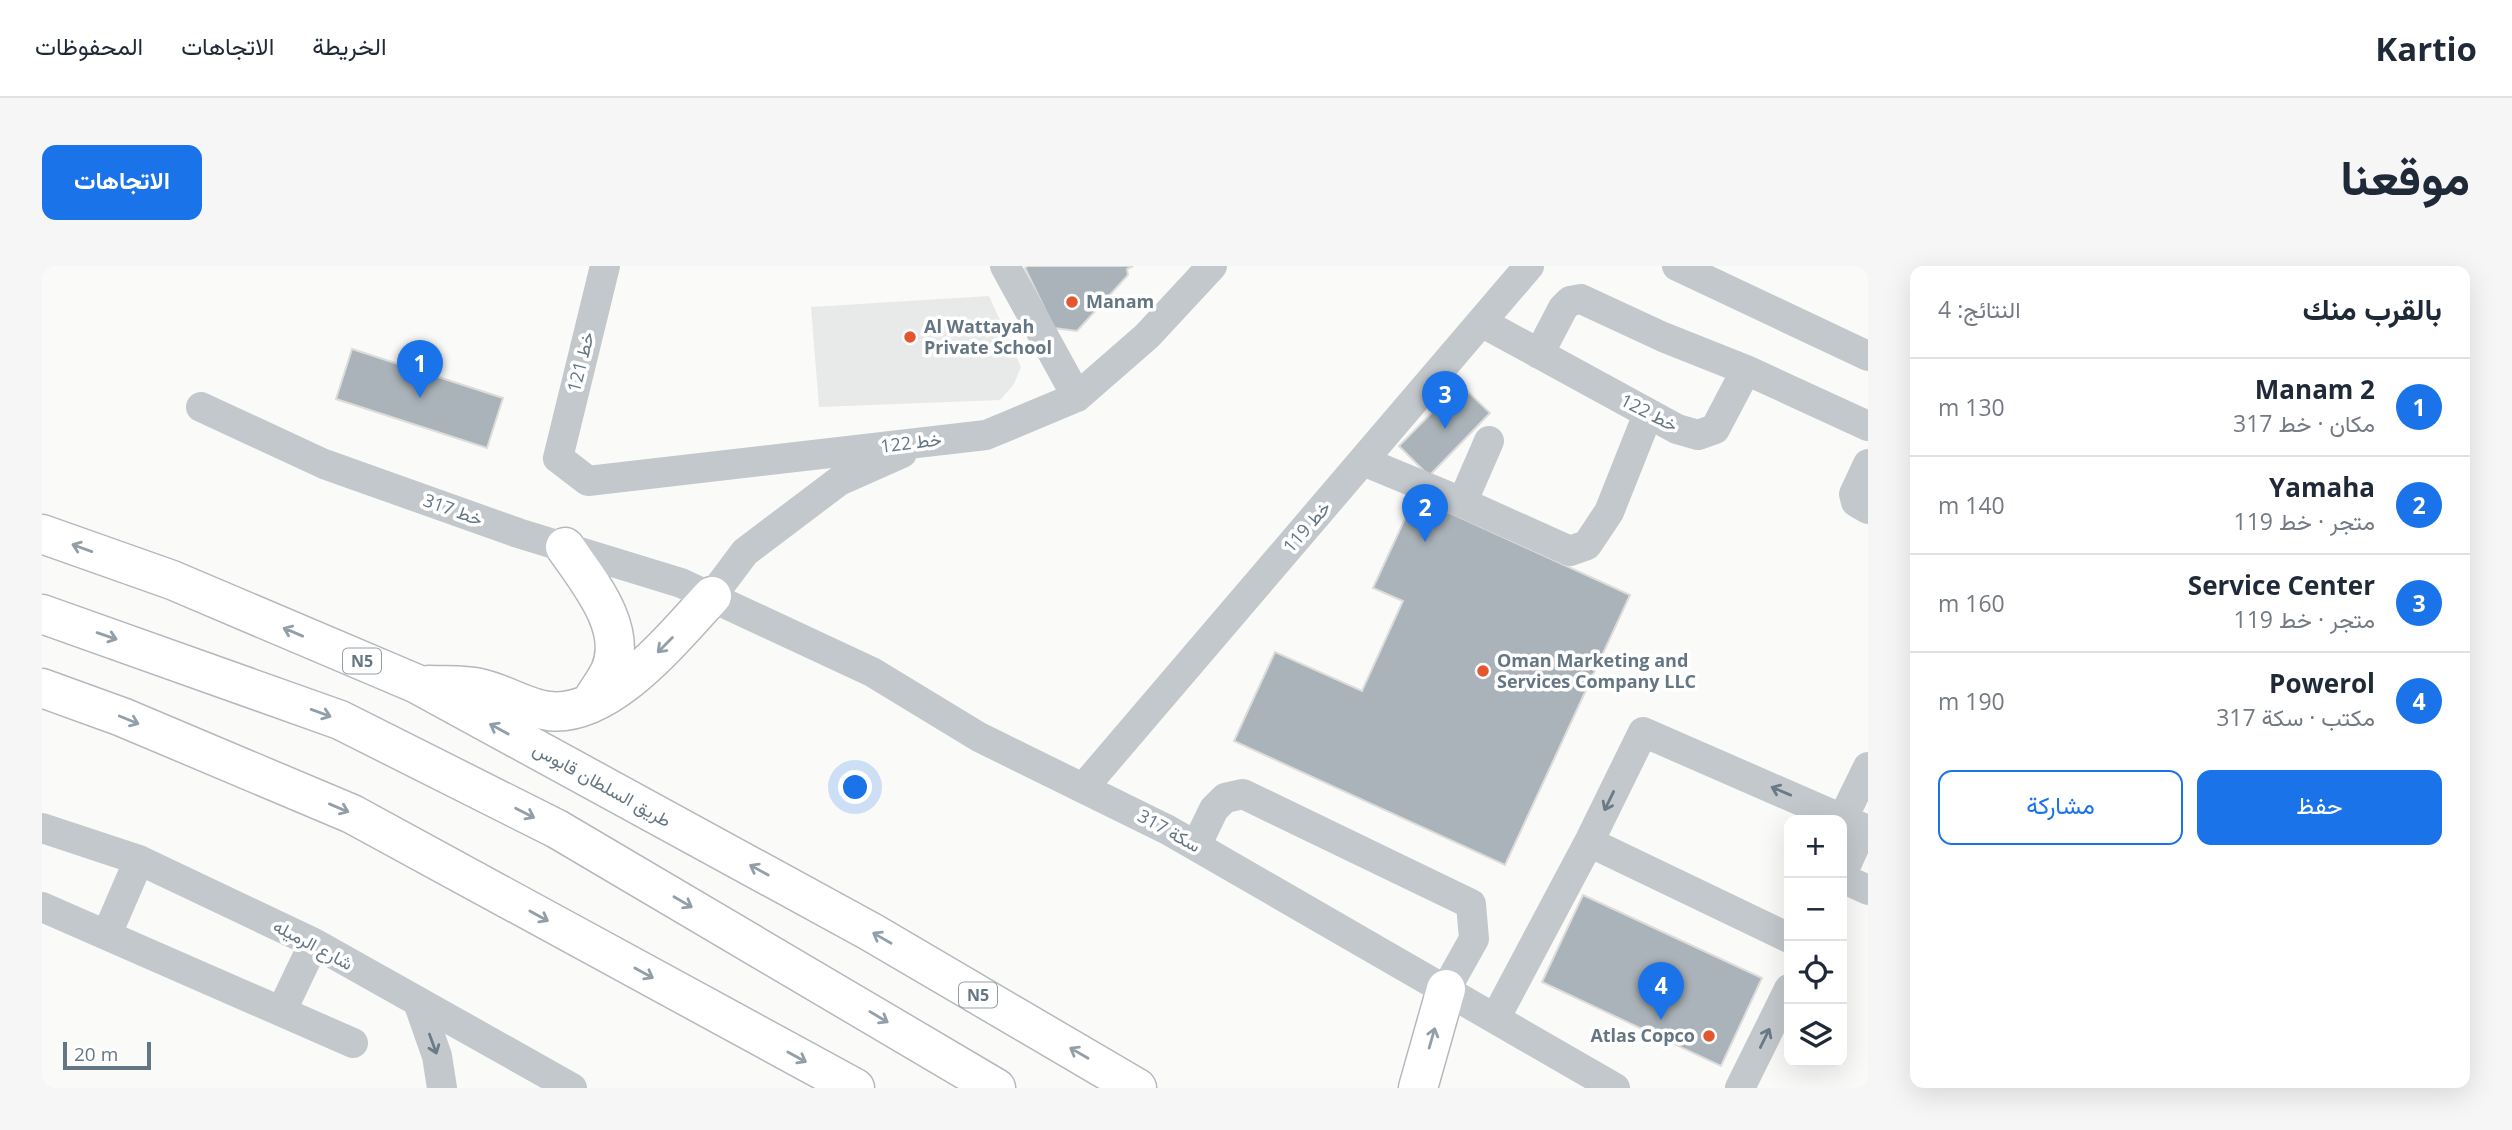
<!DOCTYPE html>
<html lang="ar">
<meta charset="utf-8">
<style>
:root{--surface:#fff;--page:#f6f6f7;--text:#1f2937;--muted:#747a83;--line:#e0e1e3;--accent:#1a73e8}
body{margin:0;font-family:"Open Sans",Vazirmatn,sans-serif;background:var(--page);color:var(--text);direction:rtl}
.controls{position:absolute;right:21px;bottom:21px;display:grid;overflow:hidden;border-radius:14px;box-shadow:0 7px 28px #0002}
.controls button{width:63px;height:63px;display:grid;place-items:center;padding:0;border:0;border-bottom:2px solid var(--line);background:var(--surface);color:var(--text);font:35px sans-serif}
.scale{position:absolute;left:21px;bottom:18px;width:88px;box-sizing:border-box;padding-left:7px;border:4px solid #657683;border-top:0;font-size:19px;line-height:24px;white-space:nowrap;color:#657683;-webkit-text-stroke:5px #fff;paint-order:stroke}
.you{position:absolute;left:814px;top:522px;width:24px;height:24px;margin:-18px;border:5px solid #fff;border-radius:50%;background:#1a73e8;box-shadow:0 0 0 10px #1a73e833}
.badge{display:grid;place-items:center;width:46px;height:46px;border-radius:50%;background:var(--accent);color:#fff;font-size:23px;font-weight:700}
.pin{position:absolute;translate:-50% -58px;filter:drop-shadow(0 2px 4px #0008)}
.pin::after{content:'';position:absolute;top:37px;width:24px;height:21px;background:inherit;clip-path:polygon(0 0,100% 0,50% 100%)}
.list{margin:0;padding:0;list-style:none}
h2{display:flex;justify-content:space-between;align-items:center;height:91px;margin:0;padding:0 28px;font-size:30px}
h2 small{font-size:23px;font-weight:400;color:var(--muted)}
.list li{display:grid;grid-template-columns:46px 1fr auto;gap:21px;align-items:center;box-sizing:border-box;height:98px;padding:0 28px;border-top:2px solid var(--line)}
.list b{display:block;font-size:26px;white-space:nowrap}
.list p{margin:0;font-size:23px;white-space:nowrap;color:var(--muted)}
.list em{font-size:23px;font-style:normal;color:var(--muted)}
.actions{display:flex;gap:14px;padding:21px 28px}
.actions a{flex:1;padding:16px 0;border:2px solid var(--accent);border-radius:14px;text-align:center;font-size:24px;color:var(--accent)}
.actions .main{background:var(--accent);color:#fff}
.icon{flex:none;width:38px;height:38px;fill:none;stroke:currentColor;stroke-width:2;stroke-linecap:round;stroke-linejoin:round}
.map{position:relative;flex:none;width:1826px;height:822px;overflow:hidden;direction:ltr;border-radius:14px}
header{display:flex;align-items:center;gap:42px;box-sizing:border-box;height:98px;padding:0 35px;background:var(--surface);border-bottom:2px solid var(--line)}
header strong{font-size:33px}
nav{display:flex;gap:38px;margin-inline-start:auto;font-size:24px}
.intro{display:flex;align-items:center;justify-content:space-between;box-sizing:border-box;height:168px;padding:0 42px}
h1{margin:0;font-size:49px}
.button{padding:18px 32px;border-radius:14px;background:var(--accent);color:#fff;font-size:24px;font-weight:700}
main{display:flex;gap:42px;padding:0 42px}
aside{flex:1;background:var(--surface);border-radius:14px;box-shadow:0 7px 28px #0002}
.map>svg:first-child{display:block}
</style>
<header>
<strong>Kartio</strong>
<nav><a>الخريطة</a><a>الاتجاهات</a><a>المحفوظات</a></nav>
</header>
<div class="intro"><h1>موقعنا</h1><a class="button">الاتجاهات</a></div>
<main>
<aside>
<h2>بالقرب منك<small>النتائج: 4</small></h2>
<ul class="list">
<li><span class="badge">1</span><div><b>Manam 2</b><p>مكان · خط 317</p></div><em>130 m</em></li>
<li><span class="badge">2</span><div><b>Yamaha</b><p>متجر · خط 119</p></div><em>140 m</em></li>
<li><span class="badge">3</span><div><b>Service Center</b><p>متجر · خط 119</p></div><em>160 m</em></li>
<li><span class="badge">4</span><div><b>Powerol</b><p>مكتب · سكة 317</p></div><em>190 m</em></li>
</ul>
<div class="actions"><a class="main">حفظ</a><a>مشاركة</a></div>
</aside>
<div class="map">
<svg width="1826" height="822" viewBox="0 0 1826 822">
<rect width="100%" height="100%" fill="#fafaf8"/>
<path fill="#e8e9e9" d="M947,30L979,101L972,118L958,134L777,141L769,41Z"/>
<path fill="#aab3b9" stroke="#dcdcda" stroke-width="2" d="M986,0H1091L1085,3L1086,9L1035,65L1012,62L983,2Z
M310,83L461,132L445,182L294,133Z
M1418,118L1448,147L1387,210L1357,180Z
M1373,231L1588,329L1463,599L1192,475L1233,386L1320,425L1361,335L1331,322Z
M1541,629L1720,712L1679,800L1500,716Z"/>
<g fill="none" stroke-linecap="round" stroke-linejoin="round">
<defs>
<path id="highway" d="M0,268L130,314L375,418L829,666L1095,822
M523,281C546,315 587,362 568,405C563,416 554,427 548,438
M0,348L298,454L515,563L954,822
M387,419C404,420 424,418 441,423C462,428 486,443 507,445C568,452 632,370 670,330
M0,422L80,451L310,548L813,822
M1376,822L1404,723"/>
</defs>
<use href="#highway" stroke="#b4b9bd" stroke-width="41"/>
<path stroke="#c3c8cc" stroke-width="30" d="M563,0L516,192L546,215L944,169L1035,131L1105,70L1170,0
M963,0L1035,131
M1635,0L1826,90
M1441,57L1635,163L1656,169L1673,163L1704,104L1826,160
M1497,88L1521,42L1528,35L1539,33L1621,71L1704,104
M159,141L282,198L476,267L639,317L830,406L937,471L1126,564L1573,822
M1321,195L1408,231L1528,285L1545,279L1567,246L1606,148
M1826,198L1812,228L1814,236L1826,243
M1420,237L1447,175
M670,330L703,286L797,215L860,187
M1042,521L1487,0
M1801,552L1826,501
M0,562L97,594L272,677L530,822
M1547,576L1747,672
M1154,580L1172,543L1183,532L1201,528L1429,638L1432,673L1404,723
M1800,612L1826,624
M0,641L311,777
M65,668L97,594
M376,736L395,790L400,822
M240,744L272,677
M1454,751L1547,576L1601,466L1821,562L1800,608
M1698,822L1747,723"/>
<use href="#highway" stroke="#fff" stroke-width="38"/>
</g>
<defs><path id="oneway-shaft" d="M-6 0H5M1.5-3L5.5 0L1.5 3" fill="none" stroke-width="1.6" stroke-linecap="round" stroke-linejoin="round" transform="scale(1.75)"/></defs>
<g stroke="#939fa8">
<use href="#oneway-shaft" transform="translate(40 282) rotate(-160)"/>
<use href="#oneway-shaft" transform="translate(251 366) rotate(-157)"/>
<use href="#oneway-shaft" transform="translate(65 370) rotate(19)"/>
<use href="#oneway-shaft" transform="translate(623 379) rotate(135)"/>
<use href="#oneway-shaft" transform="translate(279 447) rotate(20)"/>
<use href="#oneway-shaft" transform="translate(87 454) rotate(22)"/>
<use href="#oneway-shaft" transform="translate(457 463) rotate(-151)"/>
<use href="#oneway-shaft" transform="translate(297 542) rotate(23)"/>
<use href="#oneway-shaft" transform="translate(483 547) rotate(27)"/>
<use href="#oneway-shaft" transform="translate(717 604) rotate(-151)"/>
<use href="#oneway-shaft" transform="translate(641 636) rotate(30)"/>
<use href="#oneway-shaft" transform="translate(497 650) rotate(29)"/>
<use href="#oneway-shaft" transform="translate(840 672) rotate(-150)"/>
<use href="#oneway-shaft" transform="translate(602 707) rotate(29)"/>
<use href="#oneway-shaft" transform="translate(837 751) rotate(31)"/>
<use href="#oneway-shaft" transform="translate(1390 772) rotate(-74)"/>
<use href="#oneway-shaft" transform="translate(1037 787) rotate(-150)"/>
<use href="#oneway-shaft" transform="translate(755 791) rotate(29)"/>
</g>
<g stroke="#6a7a87">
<use href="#oneway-shaft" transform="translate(1739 525) rotate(-157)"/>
<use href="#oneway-shaft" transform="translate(1567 535) rotate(116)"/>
<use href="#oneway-shaft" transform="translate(1723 772) rotate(-64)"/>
<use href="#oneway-shaft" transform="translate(391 778) rotate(70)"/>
</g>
<g fill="#e4572e" stroke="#fff" stroke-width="2.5">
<circle cx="1030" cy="36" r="7"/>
<circle cx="868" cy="71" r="7"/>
<circle cx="1441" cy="405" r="7"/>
<circle cx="1667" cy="770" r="7"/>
</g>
<g text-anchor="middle" stroke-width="7" stroke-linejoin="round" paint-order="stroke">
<g fill="#fff" stroke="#939fa8" stroke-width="2">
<rect x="301" y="382.5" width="38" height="25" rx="5"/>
<rect x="917" y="716.5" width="38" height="25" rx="5"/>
</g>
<g font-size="16" font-weight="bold" fill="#657683">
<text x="320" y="401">N5</text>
<text x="936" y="735">N5</text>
</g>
<g font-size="18" font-weight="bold" fill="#657683" stroke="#fff" text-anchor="start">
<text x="1044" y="42">Manam</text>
<text x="882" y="67">Al Wattayah<tspan x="882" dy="21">Private School</tspan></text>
<text x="1455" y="401">Oman Marketing and<tspan x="1455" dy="21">Services Company LLC</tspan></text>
<text x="1653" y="776" text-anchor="end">Atlas Copco</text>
</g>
<g font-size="18" fill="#657683" stroke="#fff">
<text transform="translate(539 96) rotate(-76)" y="6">خط 121</text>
<text transform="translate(1607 147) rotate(27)" y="6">خط 122</text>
<text transform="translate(869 177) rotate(-7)" y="6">خط 122</text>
<text transform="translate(411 244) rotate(20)" y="6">خط 317</text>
<text transform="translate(1265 261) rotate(-49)" y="6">خط 119</text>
<text transform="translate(560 519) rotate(29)" y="6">طريق السلطان قابوس</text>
<text transform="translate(1127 565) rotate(29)" y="6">سكة 317</text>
<text transform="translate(271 679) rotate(28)" y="6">شارع الرميله</text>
</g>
</g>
</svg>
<div class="controls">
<button>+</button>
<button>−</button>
<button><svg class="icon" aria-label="locate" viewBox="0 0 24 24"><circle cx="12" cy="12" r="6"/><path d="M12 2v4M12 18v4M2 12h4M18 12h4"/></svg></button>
<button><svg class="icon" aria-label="layers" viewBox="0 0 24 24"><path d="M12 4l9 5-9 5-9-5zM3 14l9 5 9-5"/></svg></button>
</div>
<div class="scale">20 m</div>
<div class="you"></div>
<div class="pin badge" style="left:378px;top:132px">1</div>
<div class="pin badge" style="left:1383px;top:276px">2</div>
<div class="pin badge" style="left:1403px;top:163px">3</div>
<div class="pin badge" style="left:1619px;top:754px">4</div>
</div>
</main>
